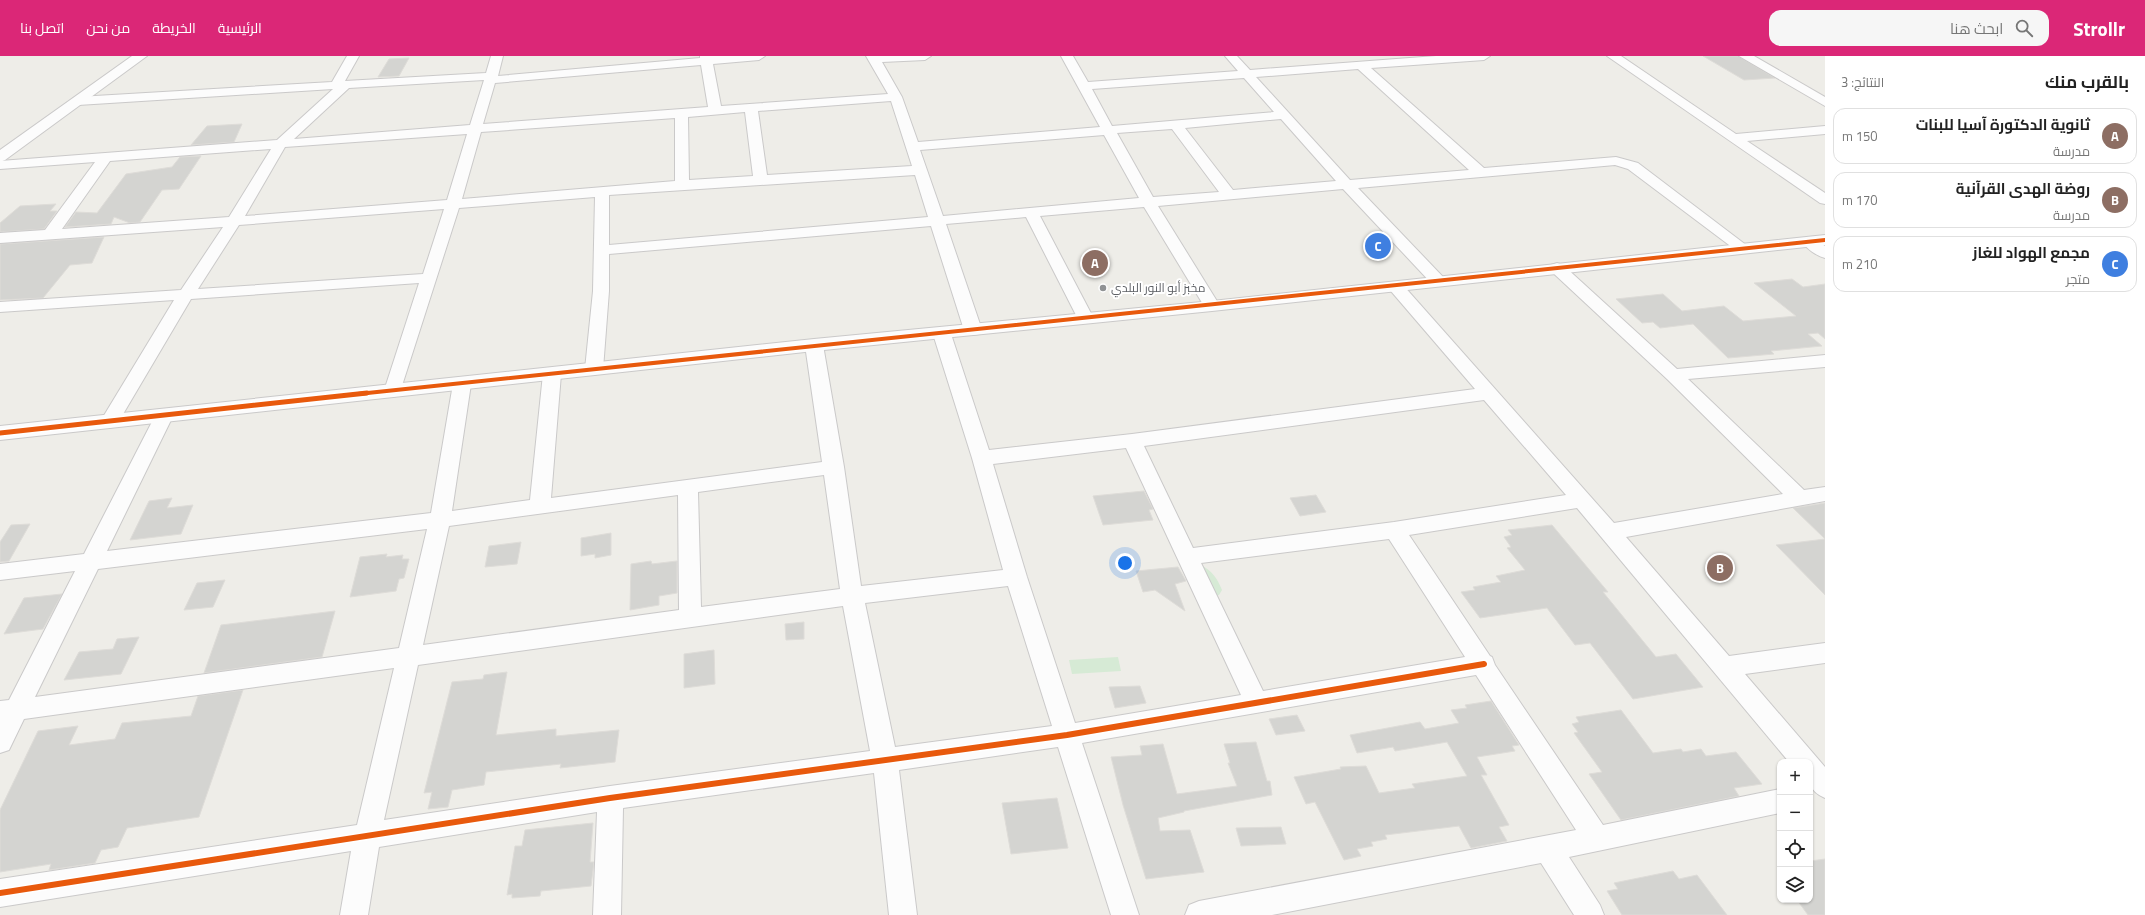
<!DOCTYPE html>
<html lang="ar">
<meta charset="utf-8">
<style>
:root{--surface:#fff;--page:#f6f6f6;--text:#222;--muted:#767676;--line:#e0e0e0;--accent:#db2777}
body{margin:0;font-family:"Titillium Web",Cairo,sans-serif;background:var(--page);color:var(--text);direction:rtl}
.controls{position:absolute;right:12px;bottom:12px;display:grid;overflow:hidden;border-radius:8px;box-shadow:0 1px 3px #0004}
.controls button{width:36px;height:36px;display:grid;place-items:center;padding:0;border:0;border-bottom:1px solid var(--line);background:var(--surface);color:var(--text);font:20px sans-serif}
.you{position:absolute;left:1125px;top:507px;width:14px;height:14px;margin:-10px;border:3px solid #fff;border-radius:50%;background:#1a73e8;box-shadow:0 0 0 6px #1a73e833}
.badge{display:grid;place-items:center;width:26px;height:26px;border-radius:50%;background:var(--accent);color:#fff;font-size:13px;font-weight:700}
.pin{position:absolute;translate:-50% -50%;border:2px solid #fff;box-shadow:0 1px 4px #0006}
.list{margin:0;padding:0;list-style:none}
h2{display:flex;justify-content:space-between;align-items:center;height:52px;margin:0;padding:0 16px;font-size:17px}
h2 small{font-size:13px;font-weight:400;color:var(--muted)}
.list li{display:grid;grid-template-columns:26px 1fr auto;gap:12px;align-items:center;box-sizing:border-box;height:56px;margin:0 8px 8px;padding:0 8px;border:1px solid var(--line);border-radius:12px}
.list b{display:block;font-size:15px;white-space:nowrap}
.list p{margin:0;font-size:13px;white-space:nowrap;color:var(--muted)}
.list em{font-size:13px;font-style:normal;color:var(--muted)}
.icon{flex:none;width:22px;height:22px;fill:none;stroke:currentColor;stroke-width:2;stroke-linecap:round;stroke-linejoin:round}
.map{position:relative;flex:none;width:1825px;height:859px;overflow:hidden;direction:ltr}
header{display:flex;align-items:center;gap:24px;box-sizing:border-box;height:56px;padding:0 20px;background:var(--accent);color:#fff}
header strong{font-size:19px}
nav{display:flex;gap:22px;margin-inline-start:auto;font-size:14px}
.search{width:280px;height:36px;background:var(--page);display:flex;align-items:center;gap:10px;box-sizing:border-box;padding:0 14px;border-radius:12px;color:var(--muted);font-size:15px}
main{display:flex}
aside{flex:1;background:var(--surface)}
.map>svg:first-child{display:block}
</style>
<header>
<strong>Strollr</strong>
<div class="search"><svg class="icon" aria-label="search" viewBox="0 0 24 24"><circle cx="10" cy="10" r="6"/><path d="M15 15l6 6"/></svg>ابحث هنا</div>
<nav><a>الرئيسية</a><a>الخريطة</a><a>من نحن</a><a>اتصل بنا</a></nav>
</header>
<main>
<aside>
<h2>بالقرب منك<small>النتائج: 3</small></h2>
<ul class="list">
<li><span class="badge" style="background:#8d6e63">A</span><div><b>ثانوية الدكتورة آسيا للبنات</b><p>مدرسة</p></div><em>150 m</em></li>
<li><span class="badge" style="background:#8d6e63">B</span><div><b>روضة الهدى القرآنية</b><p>مدرسة</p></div><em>170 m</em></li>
<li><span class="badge" style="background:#3f7fe0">C</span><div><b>مجمع الهواد للغاز</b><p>متجر</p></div><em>210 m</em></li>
</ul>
</aside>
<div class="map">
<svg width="1825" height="859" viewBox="0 0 1825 859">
<rect width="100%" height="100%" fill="#eeede8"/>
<path fill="#d6ead5" d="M1189,504C1206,510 1215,516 1222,534L1219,539L1210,541Z
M1118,601L1121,615L1072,618L1069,604Z"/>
<path fill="#d4d4d1" stroke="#dedcd8" d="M1703,0H1738L1775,22L1744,24Z
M409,2L399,20L378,21L389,3Z
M242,68L234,86L191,89L207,70Z
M201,100L179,133L162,134L140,166L130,167L114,161L111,168L65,171L76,156L97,157L126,118L172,111L180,101Z
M56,148L50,155H57L44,173L0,176V167L20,150Z
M104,181L92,207L70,209L43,242L0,244V188Z
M1792,223L1803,231L1825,228V283L1818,277L1808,278L1822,290L1771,295L1774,298L1728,302L1693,268L1660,272L1653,266L1642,267L1616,243L1663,238L1682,255L1724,250L1743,265L1796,260L1754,227Z
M1144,435L1153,453L1149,454L1153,464L1103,469L1093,440Z
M1316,439L1326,456L1300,460L1290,442Z
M172,442L167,452L193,449L181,478L130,484L149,445Z
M1825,447V483L1793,452Z
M30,468L9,505L0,506V486L11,469Z
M1552,469L1608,536H1603L1656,601L1676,598L1703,631L1633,643L1590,587L1575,589L1547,552L1480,562L1461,536L1475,534L1473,531L1501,526L1496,520L1525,514L1507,492L1511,491L1504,481L1512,479L1508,474Z
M611,477V499L595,502V498L581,500V482Z
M1825,483V539L1776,489Z
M521,486L517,508L485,511L489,490Z
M387,498L386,501L403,499L402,503H409L404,522L399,523L396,535L350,541L360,501Z
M651,505L652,508L677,505V537L659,540V549L630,554L631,508Z
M1178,511L1186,525L1175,528L1185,555L1155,534L1143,536L1136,515Z
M225,524L213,551L184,554L197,527Z
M62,538L43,573L4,578L24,542Z
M335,555L322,601L204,617L221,569Z
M804,566V583L786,584L785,568Z
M139,581L121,618L64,624L79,596L113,593L117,583Z
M714,594L715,628L684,632V598Z
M507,616L496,679L556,673V680L619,674L615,706L560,712L561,708L486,716L484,729L452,734L448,751L428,753L432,736L424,737L452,626L483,623L484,619Z
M1140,630L1146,647L1115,652L1109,631Z
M243,634L199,761L127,772L118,791L101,794L95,807L49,814L51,808L0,816V754L38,675L78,670L69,689L115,683L122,667L191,660L198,640Z
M1491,645L1519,689L1512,690L1515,695L1477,701L1487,719H1481L1509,769L1499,771L1507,785L1471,792L1459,770L1385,779L1387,783L1371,786L1373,790L1357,793L1361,800L1344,804L1315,746L1306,748L1294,721L1341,713L1340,711L1366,710L1379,737L1415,732L1412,728L1467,720L1447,686L1395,695L1393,691L1357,697L1350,679L1420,666L1425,673L1459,667L1451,654L1467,652L1465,649Z
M1621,654L1653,697L1681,693L1683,696L1701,693L1706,700L1736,696L1762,728L1734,732L1739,740L1621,764L1589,718L1602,716L1574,677L1578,676L1572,668L1579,666L1576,661Z
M1297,659L1305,675L1276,679L1269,663Z
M1256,686L1267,725H1270L1272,739L1184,755V756L1158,762L1160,775L1190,774L1204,816L1146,823L1123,749L1111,701L1142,699L1140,690L1163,688L1177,738L1237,730L1228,707H1230L1224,688Z
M1057,742L1068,792L1011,798L1002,747Z
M593,767L590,806H594L591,830L541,835L540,840L512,842V838L507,839L515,790H522L525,774Z
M1281,771L1286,788L1241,790L1236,772Z
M1825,803V859H1808L1797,844H1810V805Z
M1673,815L1679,823L1697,819L1727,859H1622L1607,835L1618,833L1614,827Z"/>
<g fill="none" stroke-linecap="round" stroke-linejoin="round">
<defs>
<path id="minor" d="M347,0H359L345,25L486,17L491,0H503L498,20L700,2V0H765L759,4L713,8L721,50L888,38L866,0H931L925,4L882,6L902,41L918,86L1100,71L1061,0H1073L1088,26L1238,15L1225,0H1237L1250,14L1436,0H1490L1484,4L1371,12L1484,112L1616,101L1638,107L1750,192L1747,195H1737L1628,113L1615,109L1358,132L1445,223L1447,226L1445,229H1433L1343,133L1158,150L1220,250L1218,254H1206L1204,250L1144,151L1040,160L1094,263L1092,267H1080L1078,263L1026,161L946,168L982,274L979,278L973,279L967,278L964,274L931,170L609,198V235L603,313L600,317L594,319L588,317L585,313L593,235L595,141L459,152L399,339L393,341L387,339L384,335L419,227L191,243L116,370L109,372L102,370L100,366L174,244L0,256V246L181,234L223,171L0,187V177L45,174L95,106L0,113V105L277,84L333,33L78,49L72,45L78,41L332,26ZM701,9L708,51L483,68L495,27ZM1358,13L1469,114L1350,124L1256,21ZM1244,22L1274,56L1112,70L1092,33ZM484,24L470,69L294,83L349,32ZM891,45L912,110L767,119L758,55ZM745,56L753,120L689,124L688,61ZM675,62V125L462,143L481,76ZM1281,63L1336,125L1233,134L1185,72ZM1172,73L1219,136L1153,141L1117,77ZM467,78L447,144L245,160L285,91ZM1104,79L1139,142L943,160L920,94ZM271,93L229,161L62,173L110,105ZM915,119L928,161L609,189V139ZM444,153L423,218L198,233L239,169Z
M1607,0H1621L1736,78L1825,70V78L1747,85L1825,137V148L1820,147Z
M1739,0H1754L1825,41V50Z
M1810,181L1825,190V202C1817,200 1807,193 1802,186L1805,183Z
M1557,207L1563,209L1677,313L1825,299V311L1688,323L1804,434L1825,431V445L1626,481L1729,600L1825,587V607L1745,618L1825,711V742C1806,734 1810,724 1810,706H1789L1577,452L1409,479L1490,600L1492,601L1495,609L1603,769L1780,733V757L1569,801L1600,849L1604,859H1574L1541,807L1272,859H1185L1189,849L1199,845L1576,774L1476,619L1082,687L1139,859H1111L1058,691L899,714L917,859H889L874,717L623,752L621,859H593L597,756L379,791L368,859H340L351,795L0,851V823L357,769L394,612L24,663L9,694L0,697V645L9,644L75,515L0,524V508L84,498L157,356L164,354L171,356L173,360L107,495L431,457L453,328L456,324L462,322L468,324L471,328L452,455L530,444L543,318L546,314L552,312L558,314L561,318L551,442L822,406L805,289L808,285L814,284L820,285L823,289L844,411L861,530L1003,514L972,402L933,278L936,274L942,273L948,274L951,278L989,394L1132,378L1475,333L1390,234L1388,231L1390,228H1402L1614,467L1783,438L1667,323L1551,215L1549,212L1551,209ZM1484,344L1566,439L1394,466L1193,492L1144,390ZM1126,392L1241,639L1075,667L1027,521L993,408ZM824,419L840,533L701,551L698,436ZM678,439L679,554L423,589L449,470ZM427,473L399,592L35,641L98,513ZM1389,483L1465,601L1263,635L1201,507ZM1008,530L1052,670L895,691L865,547ZM843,550L870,695L610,730L384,764L418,609Z"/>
<path id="tertiary" d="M132,0H147L5,104L0,106V94Z
M1825,179V189L1212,255L814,295L0,384V370L814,283L1212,245Z"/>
</defs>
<use href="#minor" stroke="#cac9c9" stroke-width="2"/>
<use href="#tertiary" stroke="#cac9c9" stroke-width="2"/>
<use href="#minor" fill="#fcfcfc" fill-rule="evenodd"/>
<use href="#tertiary" fill="#fcfcfc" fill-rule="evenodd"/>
<defs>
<path id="cycleway-far2" d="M358,338C847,285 1336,237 1825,184"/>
<path id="cycleway-far1" d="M0,377L367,337"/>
<path id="cycleway" d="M0,837L610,742L1067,679L1484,608"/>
</defs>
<use href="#cycleway-far2" stroke="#fff" stroke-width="6"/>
<use href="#cycleway-far1" stroke="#fff" stroke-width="8"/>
<use href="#cycleway" stroke="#fff" stroke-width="9"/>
<use href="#cycleway-far2" stroke="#e8590c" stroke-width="4"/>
<use href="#cycleway-far1" stroke="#e8590c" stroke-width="5"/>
<use href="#cycleway" stroke="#e8590c" stroke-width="6"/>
</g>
<circle fill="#909294" stroke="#fff" stroke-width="1.5" cx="1103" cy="232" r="4"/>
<g text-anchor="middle" stroke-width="4" stroke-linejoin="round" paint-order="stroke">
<g font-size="12" fill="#5e6166" stroke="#fff" text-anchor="start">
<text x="1111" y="236">مخبز أبو النور البلدي</text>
</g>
</g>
</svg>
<div class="controls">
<button>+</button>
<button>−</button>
<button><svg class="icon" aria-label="locate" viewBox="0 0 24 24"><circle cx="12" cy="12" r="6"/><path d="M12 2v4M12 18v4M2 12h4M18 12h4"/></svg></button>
<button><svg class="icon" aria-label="layers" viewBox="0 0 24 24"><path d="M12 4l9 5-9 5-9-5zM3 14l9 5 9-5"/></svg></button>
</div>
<div class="you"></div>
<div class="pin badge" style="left:1095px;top:207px;background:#8d6e63">A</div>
<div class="pin badge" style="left:1720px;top:512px;background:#8d6e63">B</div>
<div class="pin badge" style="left:1378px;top:190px;background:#3f7fe0">C</div>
</div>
</main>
